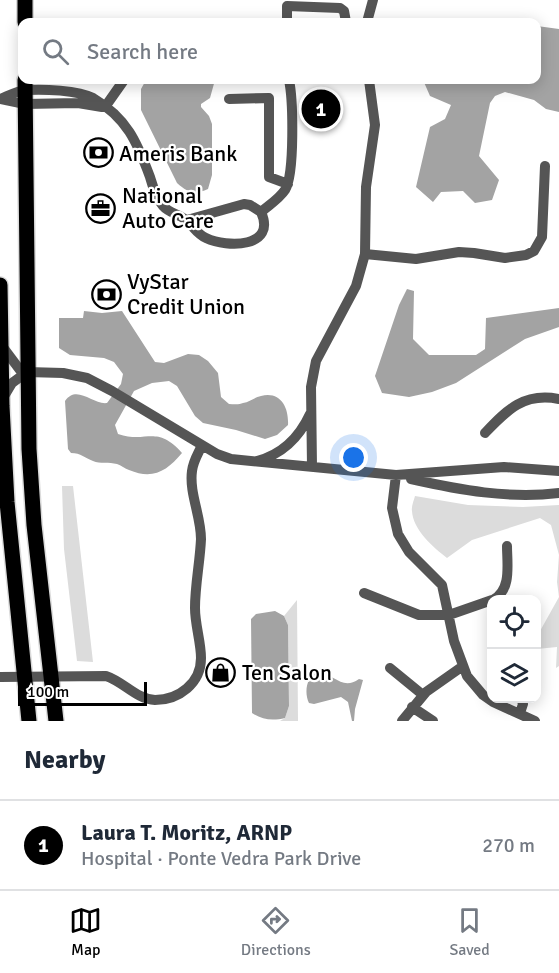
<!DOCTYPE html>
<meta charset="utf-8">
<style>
:root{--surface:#fff;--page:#f2f2f3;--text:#1f2937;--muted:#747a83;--line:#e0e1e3;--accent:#000}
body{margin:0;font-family:Signika,sans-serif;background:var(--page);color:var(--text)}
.controls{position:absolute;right:18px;bottom:18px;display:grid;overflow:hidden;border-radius:12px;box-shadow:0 3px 15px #0003}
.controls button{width:54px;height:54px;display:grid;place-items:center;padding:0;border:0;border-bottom:2px solid var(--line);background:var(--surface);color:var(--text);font:30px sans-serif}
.scale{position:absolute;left:18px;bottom:15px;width:129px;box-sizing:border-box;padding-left:6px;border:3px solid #000;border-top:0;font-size:16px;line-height:21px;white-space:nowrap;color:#000;-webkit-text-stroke:4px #fff;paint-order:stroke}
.you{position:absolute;left:354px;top:458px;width:21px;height:21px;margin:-15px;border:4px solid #fff;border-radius:50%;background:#1a73e8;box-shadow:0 0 0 9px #1a73e833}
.badge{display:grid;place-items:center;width:39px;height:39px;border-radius:50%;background:var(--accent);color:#fff;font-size:20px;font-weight:700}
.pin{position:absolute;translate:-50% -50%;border:3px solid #fff;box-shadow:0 2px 6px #0006}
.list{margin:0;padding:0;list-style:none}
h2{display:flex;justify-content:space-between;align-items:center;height:78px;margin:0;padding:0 24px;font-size:26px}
h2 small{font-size:20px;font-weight:400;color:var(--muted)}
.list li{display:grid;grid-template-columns:39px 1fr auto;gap:18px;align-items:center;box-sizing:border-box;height:90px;padding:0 24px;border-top:2px solid var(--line)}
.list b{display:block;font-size:22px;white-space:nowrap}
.list p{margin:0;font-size:20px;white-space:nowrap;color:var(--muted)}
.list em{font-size:20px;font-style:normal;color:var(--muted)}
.icon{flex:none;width:33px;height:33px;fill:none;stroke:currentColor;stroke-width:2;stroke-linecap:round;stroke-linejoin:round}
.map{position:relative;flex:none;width:559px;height:721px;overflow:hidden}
.search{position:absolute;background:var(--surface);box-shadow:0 3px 15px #0003;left:18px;right:18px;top:18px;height:66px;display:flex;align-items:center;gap:15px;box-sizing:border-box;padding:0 21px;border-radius:12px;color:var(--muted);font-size:22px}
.sheet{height:168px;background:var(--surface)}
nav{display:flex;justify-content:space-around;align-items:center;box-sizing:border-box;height:84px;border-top:2px solid var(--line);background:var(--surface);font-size:16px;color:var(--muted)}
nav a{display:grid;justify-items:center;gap:3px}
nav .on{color:var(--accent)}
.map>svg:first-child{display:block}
</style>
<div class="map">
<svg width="559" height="721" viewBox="0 0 559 721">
<rect width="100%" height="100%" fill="#fff"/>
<path fill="#dcdcdc" d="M62,486H73L93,662L77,661L64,549Z
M415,496L468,505L523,507L559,505V666L556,668L557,647L537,649V633L540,631L559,597L557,582L559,555L551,525L540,518L472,540L447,558C433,547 413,530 412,511C411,507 414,500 415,496Z
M297,600L298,721H280L285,718L289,706L288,625L284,616Z"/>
<path fill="#a3a3a3" d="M537,26L559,29V112L546,109L534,100L505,92L495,96L490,103L479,156L499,180L492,200L475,203L463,191L441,192L433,202L416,187L430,127L445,119L451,105L430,96L423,80H536Z
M146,80H215L210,98L201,104V107L209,116L212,124V175L208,189C195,195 188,193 177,183L141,110V89Z
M407,289L414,291L413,339L429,355H476L485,349L486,318L559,308V327L525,339L456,383L432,392L409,397L382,393L375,376L399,305Z
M84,311L102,313L122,311L155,362L164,363L188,354L199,355L208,361L218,373L221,397L229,404C233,404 239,405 243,403C250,402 255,397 261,396C281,391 289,408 288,425L277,435L265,439L236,430L203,423L195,416L177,386L169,381L152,383L134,391L115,425L118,434C147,444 156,424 182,453C167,471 153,480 129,470C125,469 121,465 117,464C109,462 100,464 93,461C85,458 81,453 71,453L68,449L65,401C77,384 93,405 107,403L121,384L123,374L114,362L104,358L70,355L59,348V318H83Z
M275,611L284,616L288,625L289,706L285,718C273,721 262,720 252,713L251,619L256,614Z
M318,672C335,674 342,691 359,679L363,680L355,709L354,721H352L348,702L341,697L314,704L309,703C304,693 306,676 318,672Z"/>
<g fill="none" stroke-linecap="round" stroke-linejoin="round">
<defs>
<path id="primary" d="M25,22V0
M25,80L29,449L34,525L56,721
M0,285L2,406L7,502L29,721"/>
</defs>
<use href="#primary" stroke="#dbdbdb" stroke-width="18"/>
<path stroke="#555" stroke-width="10" d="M287,22V6L340,8L344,11L346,22
M367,22L373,0
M0,99C8,96 17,91 26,90C43,89 78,90 93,98C127,118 137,142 150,177C153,187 156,198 163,206C169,213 179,214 186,220C193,226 197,234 206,238C227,248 277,248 261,212L250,205L244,204L187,220
M1,99L25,104L78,103L102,107
M229,99L269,98V177L288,184
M105,107L124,80
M261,212C269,205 279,199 285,190C295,174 293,99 289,80
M365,254L416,259L459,252L474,253L505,258L526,255L534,251L542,237L545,166
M2,346L20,370L27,372L63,373L87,378L112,391L217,454L231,459L396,475L504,467L559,471
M3,398L12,383L27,372
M485,433C507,410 524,392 559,399
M257,461C283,454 299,438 310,414
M312,467L311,387L316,361L356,286L365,254L366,187L375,125L369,80
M396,475L392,508L398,534L409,552L442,585L454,641L467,676L483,695L493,702L535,721
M411,479C460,490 508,499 559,493
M364,593L419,615H449L492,600
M493,600C512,590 507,564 507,546
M390,668L423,695
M0,677L106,676C124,682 136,699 155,700C179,700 201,683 201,658C201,642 195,625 195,608C195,585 200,562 201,539C201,516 189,493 192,471C193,461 198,454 202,445
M412,707L433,721
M520,713L523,704L521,698
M402,721L426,692L463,666"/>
<use href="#primary" stroke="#000" stroke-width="15"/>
</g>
<defs>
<symbol id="bank-ring" viewBox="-11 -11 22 22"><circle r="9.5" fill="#fff" stroke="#000" stroke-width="1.5"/><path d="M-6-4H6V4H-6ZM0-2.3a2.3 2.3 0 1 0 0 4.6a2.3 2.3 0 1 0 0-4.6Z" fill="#000"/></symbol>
<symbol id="office-ring" viewBox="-11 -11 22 22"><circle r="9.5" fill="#fff" stroke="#000" stroke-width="1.5"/><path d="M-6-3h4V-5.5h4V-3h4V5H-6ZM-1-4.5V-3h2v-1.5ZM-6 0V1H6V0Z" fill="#000"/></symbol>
<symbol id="shop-ring" viewBox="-11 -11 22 22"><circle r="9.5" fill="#fff" stroke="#000" stroke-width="1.5"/><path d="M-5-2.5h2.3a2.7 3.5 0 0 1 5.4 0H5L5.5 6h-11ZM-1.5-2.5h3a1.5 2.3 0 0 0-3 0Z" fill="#000"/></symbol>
</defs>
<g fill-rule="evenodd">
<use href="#bank-ring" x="82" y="136" width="33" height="33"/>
<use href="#office-ring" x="84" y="192" width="33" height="33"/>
<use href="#bank-ring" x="90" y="278" width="33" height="33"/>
<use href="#shop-ring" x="204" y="656" width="33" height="33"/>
</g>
<g text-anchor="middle" stroke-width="4.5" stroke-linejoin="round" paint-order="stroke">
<g font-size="22" fill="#000" stroke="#fff" text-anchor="start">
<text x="119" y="161">Ameris Bank</text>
<text x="122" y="203">National<tspan x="122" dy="25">Auto Care</tspan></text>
<text x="127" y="289">VyStar<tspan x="127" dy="25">Credit Union</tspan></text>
<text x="242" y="680">Ten Salon</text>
</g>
</g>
</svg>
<div class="controls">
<button><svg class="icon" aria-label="locate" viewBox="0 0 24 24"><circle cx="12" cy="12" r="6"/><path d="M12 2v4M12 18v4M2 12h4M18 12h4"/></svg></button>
<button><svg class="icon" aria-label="layers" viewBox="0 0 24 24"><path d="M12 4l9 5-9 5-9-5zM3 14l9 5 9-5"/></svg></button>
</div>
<div class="scale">100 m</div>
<div class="you"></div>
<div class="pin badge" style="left:321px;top:109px">1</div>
<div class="search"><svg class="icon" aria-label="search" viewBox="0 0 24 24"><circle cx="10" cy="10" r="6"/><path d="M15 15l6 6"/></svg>Search here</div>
</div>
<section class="sheet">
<h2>Nearby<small></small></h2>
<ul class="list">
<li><span class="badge">1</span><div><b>Laura T. Moritz, ARNP</b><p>Hospital · Ponte Vedra Park Drive</p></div><em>270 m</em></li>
</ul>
</section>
<nav>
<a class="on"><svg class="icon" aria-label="map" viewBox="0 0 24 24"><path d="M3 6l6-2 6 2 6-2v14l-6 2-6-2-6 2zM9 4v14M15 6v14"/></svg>Map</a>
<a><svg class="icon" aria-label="directions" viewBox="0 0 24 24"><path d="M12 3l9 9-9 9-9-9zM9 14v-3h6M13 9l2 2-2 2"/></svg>Directions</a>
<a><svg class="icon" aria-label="saved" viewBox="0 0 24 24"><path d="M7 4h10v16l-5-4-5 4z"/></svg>Saved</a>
</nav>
